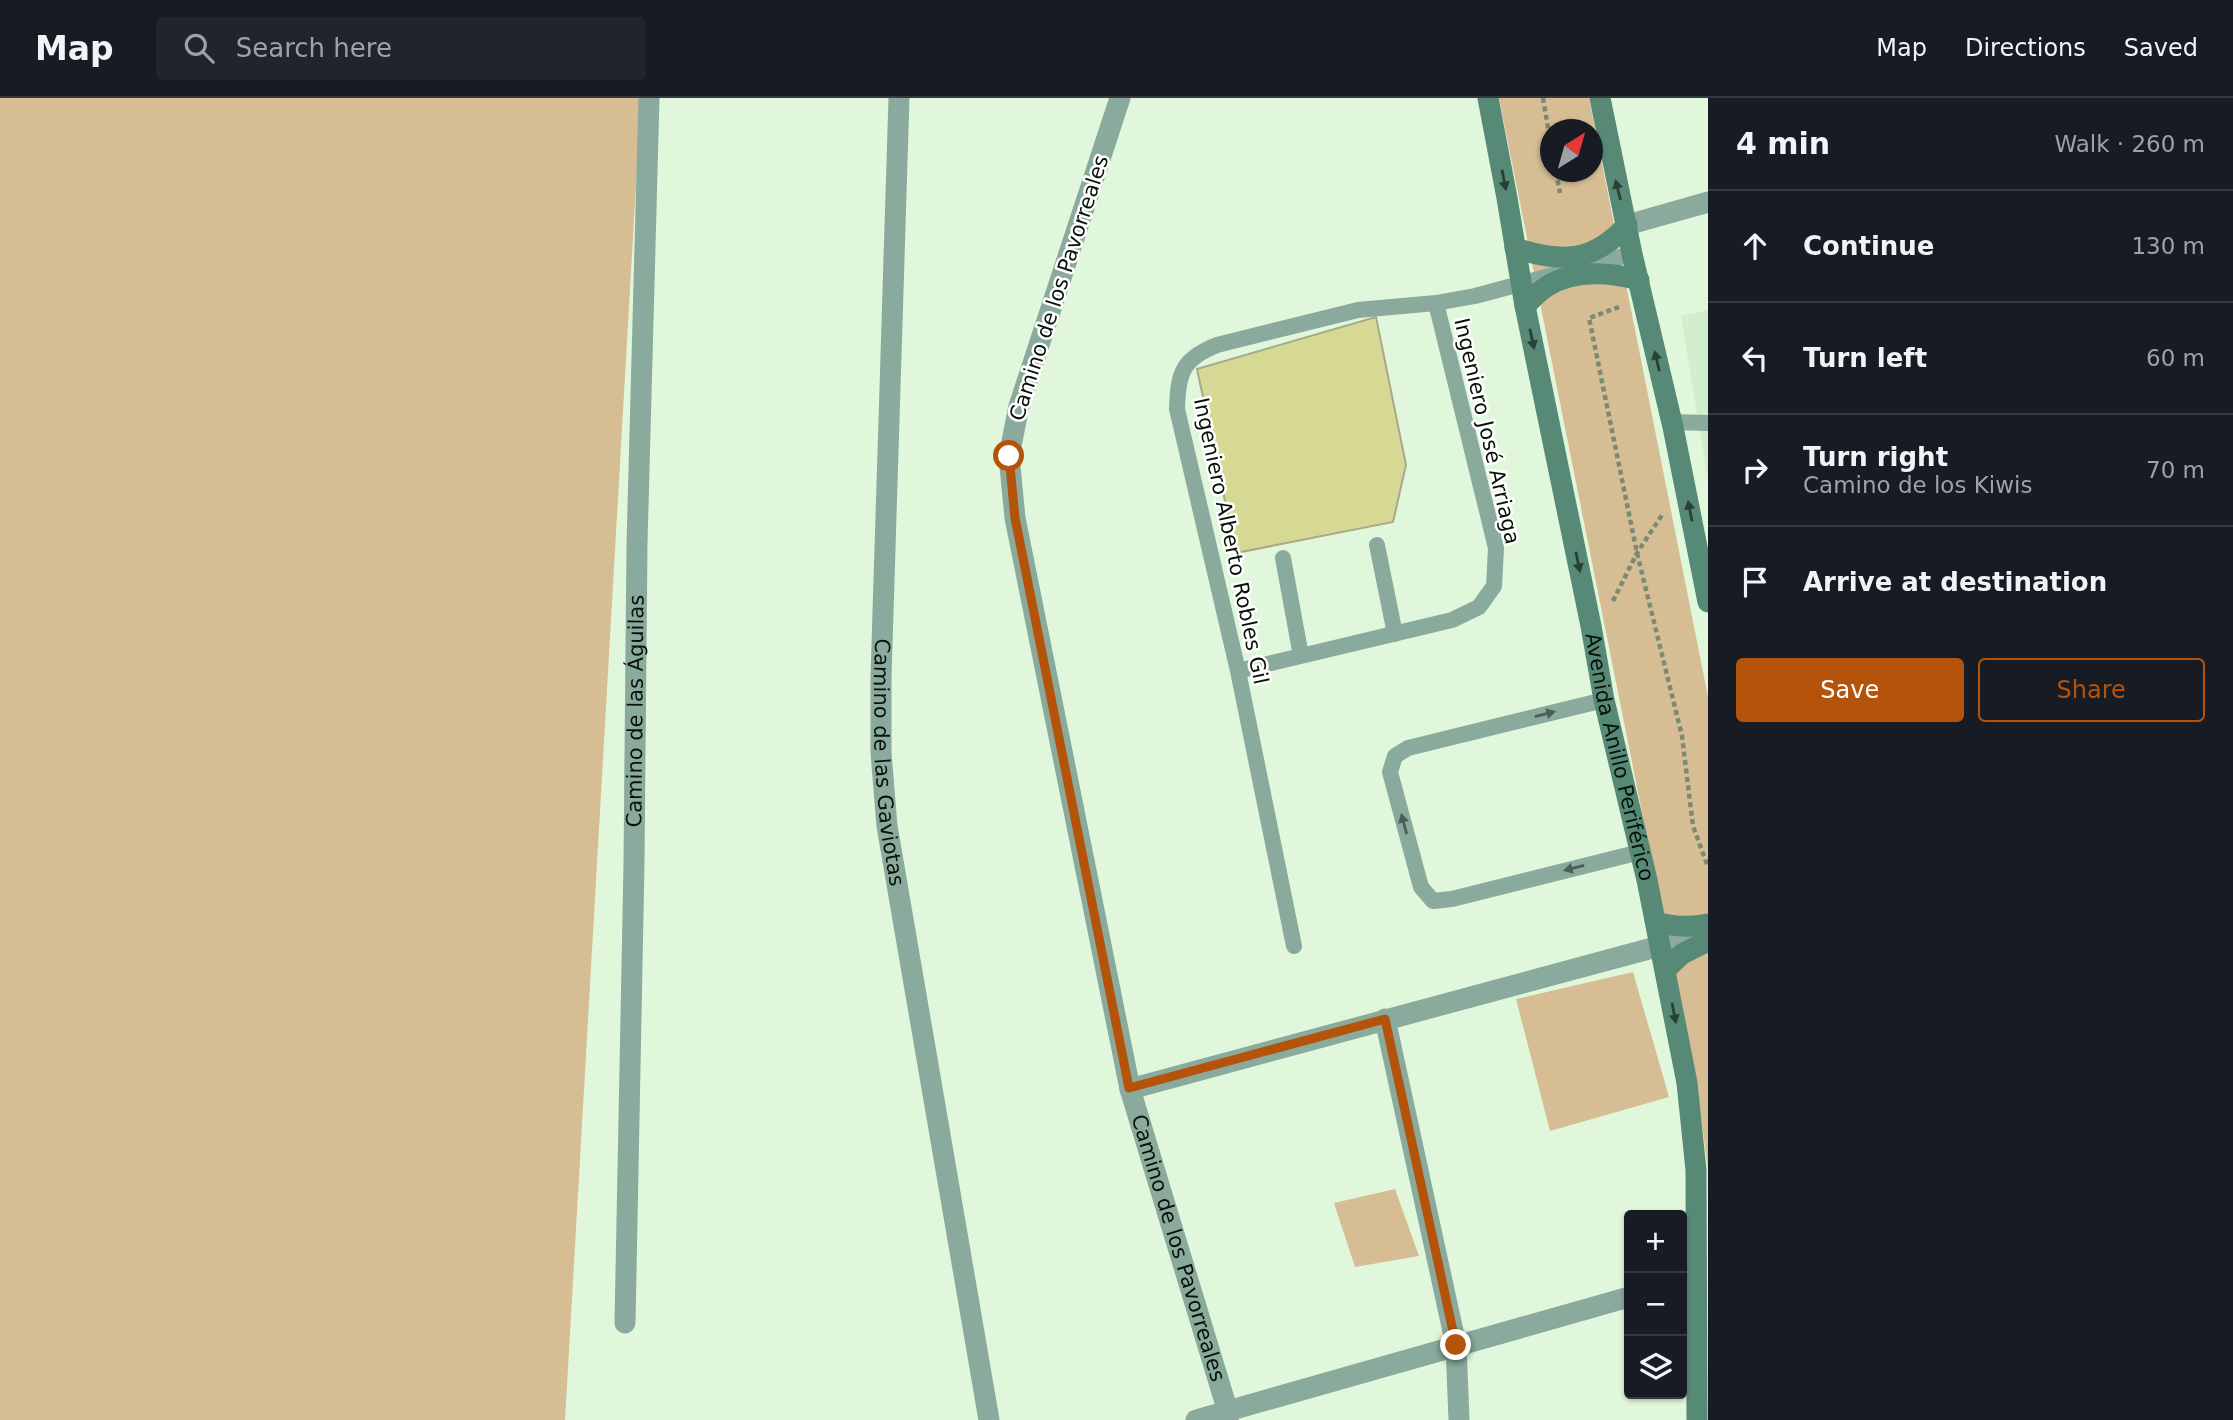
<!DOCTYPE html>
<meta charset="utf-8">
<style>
:root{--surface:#171b24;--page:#20242c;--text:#f1f3f6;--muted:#9ea1a6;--line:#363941;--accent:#b45309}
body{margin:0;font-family:"DejaVu Sans",sans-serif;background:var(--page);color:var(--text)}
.controls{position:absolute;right:21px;bottom:21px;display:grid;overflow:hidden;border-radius:7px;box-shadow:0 2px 5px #0004}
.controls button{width:63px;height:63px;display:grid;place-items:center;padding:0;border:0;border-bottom:2px solid var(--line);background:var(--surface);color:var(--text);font:35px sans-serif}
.compass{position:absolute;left:1540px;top:21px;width:63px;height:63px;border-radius:50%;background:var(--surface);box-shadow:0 2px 5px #0004;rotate:37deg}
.stop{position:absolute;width:21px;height:21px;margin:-16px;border:5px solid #b45309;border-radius:50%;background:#fff}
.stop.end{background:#b45309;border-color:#fff;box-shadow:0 2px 7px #0008}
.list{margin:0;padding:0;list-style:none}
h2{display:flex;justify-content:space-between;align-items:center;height:91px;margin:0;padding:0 28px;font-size:30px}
h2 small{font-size:23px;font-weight:400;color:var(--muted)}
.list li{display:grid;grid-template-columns:46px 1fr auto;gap:21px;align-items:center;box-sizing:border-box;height:112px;padding:0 28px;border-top:2px solid var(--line)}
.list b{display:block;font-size:26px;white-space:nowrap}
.list p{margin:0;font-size:23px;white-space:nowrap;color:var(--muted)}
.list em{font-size:23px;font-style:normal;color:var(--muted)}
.actions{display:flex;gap:14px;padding:21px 28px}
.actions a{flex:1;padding:16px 0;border:2px solid var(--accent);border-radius:7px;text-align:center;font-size:24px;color:var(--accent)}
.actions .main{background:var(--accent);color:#fff}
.icon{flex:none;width:38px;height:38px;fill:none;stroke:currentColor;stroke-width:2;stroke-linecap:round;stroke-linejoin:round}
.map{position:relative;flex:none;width:1708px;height:1322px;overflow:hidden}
header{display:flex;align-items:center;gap:42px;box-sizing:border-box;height:98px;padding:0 35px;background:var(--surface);border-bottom:2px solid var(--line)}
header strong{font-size:33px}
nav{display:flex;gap:38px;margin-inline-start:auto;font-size:24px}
.search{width:490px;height:63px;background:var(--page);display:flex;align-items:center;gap:18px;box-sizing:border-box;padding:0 24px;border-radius:7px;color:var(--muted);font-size:26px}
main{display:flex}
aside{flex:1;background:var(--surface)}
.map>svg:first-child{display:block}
</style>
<header>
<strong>Map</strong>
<div class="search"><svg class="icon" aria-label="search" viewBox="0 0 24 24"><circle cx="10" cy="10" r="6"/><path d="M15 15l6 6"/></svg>Search here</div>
<nav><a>Map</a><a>Directions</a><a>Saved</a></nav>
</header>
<main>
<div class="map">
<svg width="1708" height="1322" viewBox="0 0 1708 1322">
<rect width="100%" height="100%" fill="#e1f7db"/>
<path fill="#d2eecc" d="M1708,212V383L1681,218Z"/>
<path fill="#d6bd93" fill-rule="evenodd" d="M0,0H641L565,1322H0Z
M1499,0H1589L1708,599V1071L1697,989ZM1550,32H1592V74H1550Z
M1633,874L1669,999L1550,1033L1516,901Z
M1395,1091L1419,1158L1355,1169L1334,1105Z"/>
<path fill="#d6d994" stroke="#a8a989" stroke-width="2" d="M1376,219L1406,367L1393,424L1236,455L1197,271Z"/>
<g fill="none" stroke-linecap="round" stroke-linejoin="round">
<path stroke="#7b8a77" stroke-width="4.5" stroke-dasharray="5 3.5" stroke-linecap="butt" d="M1543,0L1550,42
M1556,74L1560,95
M1619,209L1589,220L1637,455L1682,638L1693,728L1708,769
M1613,503L1637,455L1662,417"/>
<path stroke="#8aaa9e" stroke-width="16" d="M1671,324L1708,325
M1377,447L1395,536
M1283,460L1301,558
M1238,573L1452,522L1479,509L1494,488L1496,450L1436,205
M1604,602L1408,650L1395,658L1390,674L1421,789L1433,803L1452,801L1640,754
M1294,848L1238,573L1177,311C1178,275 1182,261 1217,247L1358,212L1436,205L1475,198L1632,156"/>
<g stroke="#8aaa9e" stroke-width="21">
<path id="s1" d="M899,0L881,579V655L887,728L989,1322"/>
<path id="s2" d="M1120,0L1019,308L1009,358L1015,420L1130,991L1228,1314V1322"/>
<path d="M1627,127L1708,104"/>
<path d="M1385,921L1456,1247L1459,1322"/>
<path d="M1130,991L1708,835"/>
<path id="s3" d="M625,1225L634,765L637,446L649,0"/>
<path d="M1196,1322L1629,1199"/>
</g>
<g stroke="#578977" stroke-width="21">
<path id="s4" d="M1488,0L1507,100L1525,208L1591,528L1604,602L1647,782L1687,985L1696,1072L1697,1322"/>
<path d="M1600,0L1632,156L1673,329L1708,504"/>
<path d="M1515,150C1561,165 1593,165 1627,127"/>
<path d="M1525,208C1531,202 1538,194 1546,189C1574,171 1608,174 1639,182"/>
<path d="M1656,824C1674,829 1689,830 1708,826"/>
<path d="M1665,872L1682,856L1708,843"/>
</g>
</g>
<defs><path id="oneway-solid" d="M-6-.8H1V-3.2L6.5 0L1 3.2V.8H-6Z" transform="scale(1.75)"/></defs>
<g fill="#284134">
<use href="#oneway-solid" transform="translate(1504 82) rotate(79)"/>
<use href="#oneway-solid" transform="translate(1618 92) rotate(-104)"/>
<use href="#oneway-solid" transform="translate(1532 241) rotate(78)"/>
<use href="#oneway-solid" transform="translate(1657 263) rotate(-103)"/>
<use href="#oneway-solid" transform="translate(1690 413) rotate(-101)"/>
<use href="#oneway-solid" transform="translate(1578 464) rotate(78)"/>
<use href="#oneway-solid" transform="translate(1674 915) rotate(79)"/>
</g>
<g fill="#4a5e53">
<use href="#oneway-solid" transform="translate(1545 616) rotate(-14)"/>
<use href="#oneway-solid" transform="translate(1404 726) rotate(-105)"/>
<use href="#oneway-solid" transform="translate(1574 770) rotate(166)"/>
</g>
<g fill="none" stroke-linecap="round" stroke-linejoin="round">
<path stroke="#b45309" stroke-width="9" d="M1009,358L1015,420L1129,990L1385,921L1456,1247"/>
</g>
<g text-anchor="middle" stroke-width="5" stroke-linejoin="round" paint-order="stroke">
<g font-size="21" fill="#091108" stroke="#fff">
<text transform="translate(1059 190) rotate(-72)" y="7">Camino de los Pavorreales</text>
<text transform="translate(1487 333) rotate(77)" y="7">Ingeniero José Arriaga</text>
<text transform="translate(1231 443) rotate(78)" y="7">Ingeniero Alberto Robles Gil</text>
<text dy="7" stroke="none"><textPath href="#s3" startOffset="612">Camino de las Águilas</textPath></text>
<text dy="7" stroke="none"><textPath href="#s4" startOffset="672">Avenida Anillo Periférico</textPath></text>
<text dy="7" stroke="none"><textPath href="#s1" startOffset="665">Camino de las Gaviotas</textPath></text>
<text dy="7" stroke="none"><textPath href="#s2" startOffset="1186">Camino de los Pavorreales</textPath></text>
</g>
</g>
</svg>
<div class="controls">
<button>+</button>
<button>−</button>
<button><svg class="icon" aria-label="layers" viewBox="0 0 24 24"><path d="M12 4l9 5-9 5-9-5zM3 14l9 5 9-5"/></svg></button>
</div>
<svg class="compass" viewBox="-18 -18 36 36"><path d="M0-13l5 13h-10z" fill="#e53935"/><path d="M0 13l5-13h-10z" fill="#9ea1a6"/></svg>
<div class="stop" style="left:1009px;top:358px"></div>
<div class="stop end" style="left:1456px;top:1247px"></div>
</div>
<aside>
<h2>4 min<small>Walk · 260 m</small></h2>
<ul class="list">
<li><svg class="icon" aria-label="ahead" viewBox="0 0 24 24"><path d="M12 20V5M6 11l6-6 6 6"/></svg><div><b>Continue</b></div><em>130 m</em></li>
<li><svg class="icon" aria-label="left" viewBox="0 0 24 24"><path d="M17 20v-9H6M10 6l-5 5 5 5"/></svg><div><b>Turn left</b></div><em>60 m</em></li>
<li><svg class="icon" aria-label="right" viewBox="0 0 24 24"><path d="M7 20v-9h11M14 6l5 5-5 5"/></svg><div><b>Turn right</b><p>Camino de los Kiwis</p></div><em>70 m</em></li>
<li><svg class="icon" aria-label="arrive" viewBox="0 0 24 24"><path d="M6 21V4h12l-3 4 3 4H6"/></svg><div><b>Arrive at destination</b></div></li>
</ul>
<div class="actions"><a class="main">Save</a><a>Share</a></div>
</aside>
</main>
